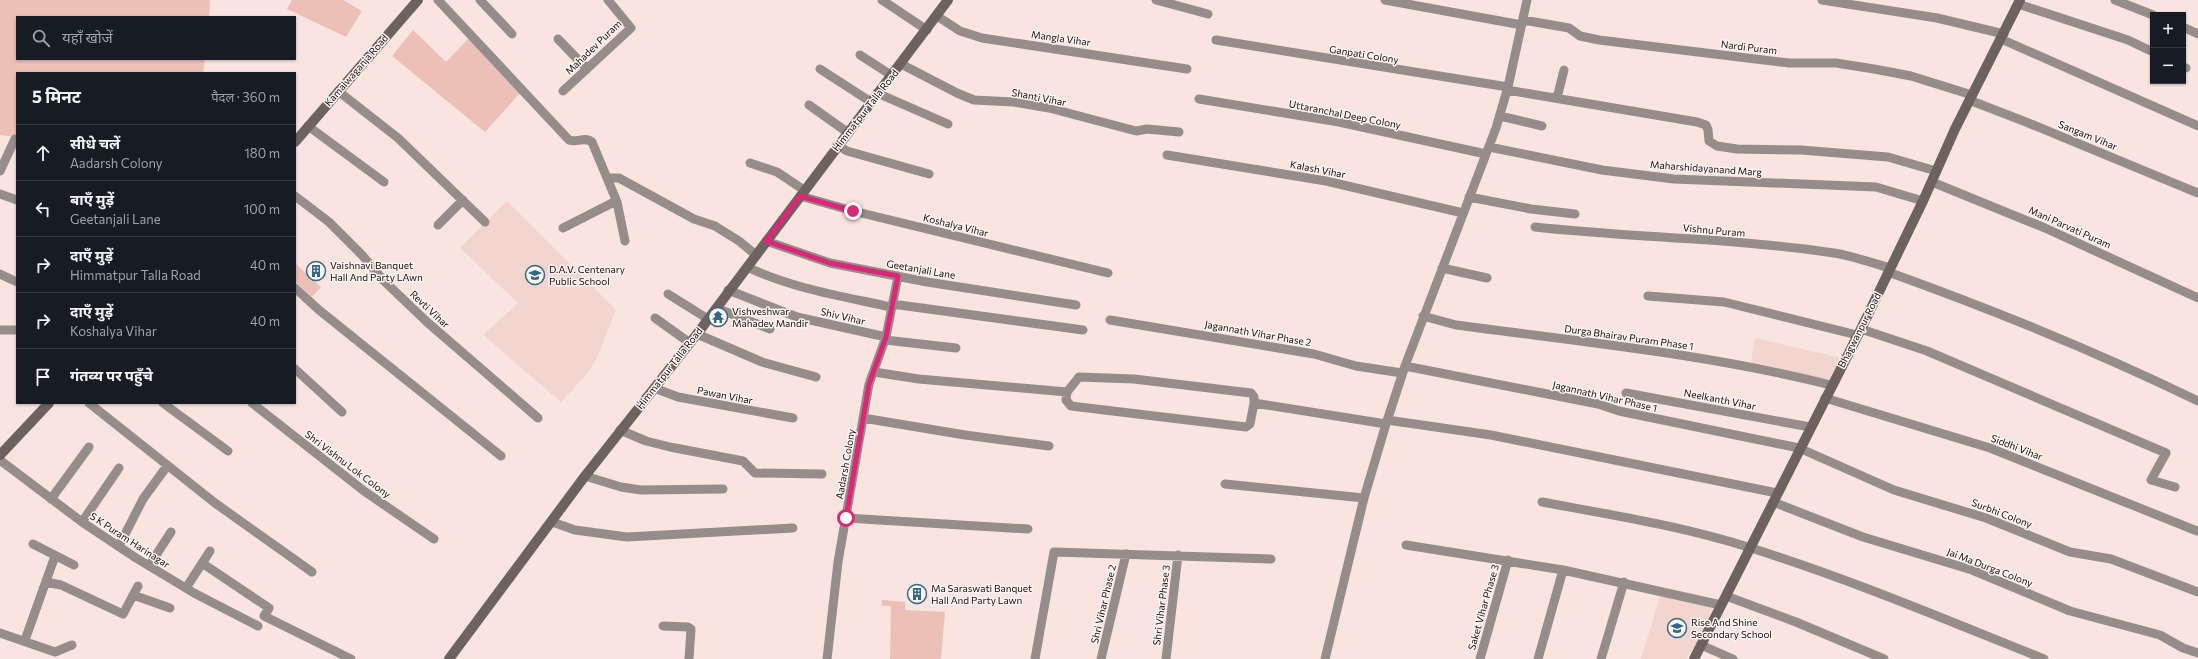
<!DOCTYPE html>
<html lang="hi">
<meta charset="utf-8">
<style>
:root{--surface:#171b24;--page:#20242c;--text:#f1f3f6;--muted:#9ea1a6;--line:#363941}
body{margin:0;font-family:Commissioner,"Noto Sans Devanagari",sans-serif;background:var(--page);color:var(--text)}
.controls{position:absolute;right:12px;top:12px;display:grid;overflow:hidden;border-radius:0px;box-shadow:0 1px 3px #0004}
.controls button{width:36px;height:36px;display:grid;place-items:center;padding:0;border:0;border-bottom:1px solid var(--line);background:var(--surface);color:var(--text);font:20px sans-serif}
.stop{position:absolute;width:12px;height:12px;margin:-9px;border:3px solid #db2777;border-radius:50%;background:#fff}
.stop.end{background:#db2777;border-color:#fff;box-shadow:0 1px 4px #0008}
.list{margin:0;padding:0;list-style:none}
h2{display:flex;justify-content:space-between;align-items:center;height:52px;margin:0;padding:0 16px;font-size:17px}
h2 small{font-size:13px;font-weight:400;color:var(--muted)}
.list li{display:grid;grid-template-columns:26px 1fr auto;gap:12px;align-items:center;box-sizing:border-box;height:56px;padding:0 16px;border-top:1px solid var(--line)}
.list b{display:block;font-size:15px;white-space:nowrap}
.list p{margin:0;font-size:13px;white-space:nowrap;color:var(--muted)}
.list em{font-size:13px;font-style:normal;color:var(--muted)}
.icon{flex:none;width:22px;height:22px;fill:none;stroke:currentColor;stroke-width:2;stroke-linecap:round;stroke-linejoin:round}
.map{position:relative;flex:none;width:2198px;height:659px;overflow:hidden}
.search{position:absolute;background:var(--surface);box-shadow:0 1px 3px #0004;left:16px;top:16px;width:280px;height:44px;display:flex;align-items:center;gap:10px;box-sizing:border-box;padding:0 14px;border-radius:0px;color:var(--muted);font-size:15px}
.panel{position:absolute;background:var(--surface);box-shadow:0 1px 3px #0004;left:16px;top:72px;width:280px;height:332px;border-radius:0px}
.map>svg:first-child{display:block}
</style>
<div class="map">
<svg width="2198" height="659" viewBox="0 0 2198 659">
<rect width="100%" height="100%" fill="#f9e4df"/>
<path fill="#f2d5cf" d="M507,201L616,310L597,358L587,374L561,402L483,335L518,303L460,248Z
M1755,338L1841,358L1830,380L1751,362Z
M1661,593L1715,605L1692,652H1690L1687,659H1641Z"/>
<path fill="#ecc0b7" d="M0,0H210L209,17H17V59H205L203,73H17V137L0,135Z
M292,0H343L362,11L346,37L287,9Z
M413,30L446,62L470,37L521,92L485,132L392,56Z
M295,263L321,287L312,297L295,281Z
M882,600L905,602V610L945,612L941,659H890L891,606H882Z"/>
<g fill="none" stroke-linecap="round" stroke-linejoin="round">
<path stroke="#968d8b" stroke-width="9" d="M438,0L569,140C577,143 585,136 592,142L617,202L625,241
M480,0L512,34
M882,0L927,30
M1156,0L1208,14
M1385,0L1522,25
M1822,0L1937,18L2004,34
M2115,0L2153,15
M2018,4L2128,40L2153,52
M937,16L960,31L982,38L1187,69
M1523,20L1569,28L1580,36L1599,40L1789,63H1836L1874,69L1911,76L1972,95
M2183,27L2198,34
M558,39L587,69
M2001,39L2198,126
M1216,40L1508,87
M860,55L891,75
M901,64L957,93L974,100L1014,102L1049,108L1136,131L1147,129L1179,132
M2183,67L2186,68
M820,69L871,102
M1507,90L1697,122L1706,125L1708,130L1709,141L1717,146L1737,149L1801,150L1888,157L1936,171
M338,91L398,138L485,222
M563,91L631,28L608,0
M877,93L948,124
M1557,98L1564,70
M1199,99L1339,122L1486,154
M1969,100L2026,122L2198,193
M809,105L847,132
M1500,116L1542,126
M308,126L384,182
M837,145L847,151L929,174
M1489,147L1602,170L1674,179L1876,187L1923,201
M1167,155L1326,181L1463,213
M750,163L777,172L804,190
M0,171L15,139
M607,178H619L694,219L715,226L739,241L756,255
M1932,182L2045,228L2198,298
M0,194L17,200
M295,196L329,222L362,255L384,281L427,322L538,418
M800,196L853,211L1108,273
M1469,197L1531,209L1575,214
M438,225L463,200
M1535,227C1634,238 1735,238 1834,253C1853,256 1872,263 1890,268
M563,228L616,201
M766,241L830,263L927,282L1076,305
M747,267C794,289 841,296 891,307
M1442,268L1487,278
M1888,272C1994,310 2097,352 2198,401
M0,274L17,282
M295,288L319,310L501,456
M728,290L797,317L886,337
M668,294L708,319
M1648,296L1724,302L1857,335
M892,304L1083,330
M716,308L770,329
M1423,316L1456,325C1582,342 1708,354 1831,385
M655,318L690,343
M1110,320L1314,354L1356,366L1402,373
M1861,329L1927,351L2166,453L2151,480L2175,487
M0,330H17
M697,334L762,362L816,377
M885,340L956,348
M1405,366L1598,404L1619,411L1799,448L1894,490L1986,518L2070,552L2111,559L2198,592
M295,369L342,412
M874,372L919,379L1067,392L1079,377L1134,379L1251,393L1254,397V403L1386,424
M654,388L678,397L793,418
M1067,392L1066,400L1071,406L1246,427L1250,424L1254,403
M1626,393L1810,427
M1825,398L1990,448L2197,531
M89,403L215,503L312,572
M163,403L228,451
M252,403L364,491L434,539
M863,418L965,435L1049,446
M1387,420L1491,435L1777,493
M620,430L646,441L670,447L743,461L755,473L822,474
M0,460L82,522L136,558L194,593L258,626
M585,476L621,487L641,490L723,489
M1225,484L1364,498
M51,499L89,447
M1542,502C1612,515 1682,526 1751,548C1850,579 1947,620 2044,659
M1773,502L1863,537L1972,570L2070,611L2160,635L2183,648L2198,653
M846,518L1028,529
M82,522L119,468
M552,522L575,530L627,537L793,528
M33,544L74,565
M1406,545L1563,570L1721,605
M119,546L143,499L167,466
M202,563L269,608L264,616L351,659
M149,566L171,532
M46,582L61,585L123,614L138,586
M186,588L210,551
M133,595L170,608
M1726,596L1796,622L1884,659
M663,626L688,627L691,629L689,659
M0,633L55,652L72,645
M25,640L55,556
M1701,645L1733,659
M827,659L838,562L869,384L886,337L898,276
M1035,659L1054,552L1271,559
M1101,659L1126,554
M1166,659L1178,555
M1325,659L1364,498L1386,424L1405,366L1496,128L1508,87L1527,0
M1480,659L1508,560
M1538,659L1563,570
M1601,659L1624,582"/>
<path stroke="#6e625f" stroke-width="10" d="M295,142L418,0
M0,455L49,403
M449,659L585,476L697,334L948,0
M1694,659L1861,329L1923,201L1955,129L2020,0"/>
</g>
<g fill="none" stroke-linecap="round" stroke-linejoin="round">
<path stroke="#db2777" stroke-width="5" d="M846,518L869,384L886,337L898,276L830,263L766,241L800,196L853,211"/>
</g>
<defs>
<symbol id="building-ring" viewBox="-11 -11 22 22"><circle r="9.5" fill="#fdf4f2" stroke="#316883" stroke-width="1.5"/><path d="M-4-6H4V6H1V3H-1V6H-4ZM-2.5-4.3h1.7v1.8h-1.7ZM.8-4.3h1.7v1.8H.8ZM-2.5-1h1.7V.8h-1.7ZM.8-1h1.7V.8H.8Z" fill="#316883"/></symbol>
<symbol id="school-ring" viewBox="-11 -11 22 22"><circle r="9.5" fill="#fdf4f2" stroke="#316883" stroke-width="1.5"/><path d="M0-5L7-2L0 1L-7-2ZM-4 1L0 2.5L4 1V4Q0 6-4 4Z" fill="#316883"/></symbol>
<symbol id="temple-ring" viewBox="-11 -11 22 22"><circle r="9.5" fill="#fdf4f2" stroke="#316883" stroke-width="1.5"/><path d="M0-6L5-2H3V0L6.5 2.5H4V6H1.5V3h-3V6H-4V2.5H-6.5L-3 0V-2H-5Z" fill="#316883"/></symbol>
</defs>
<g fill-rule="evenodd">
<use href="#building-ring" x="305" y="260" width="22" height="22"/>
<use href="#school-ring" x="524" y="264" width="22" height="22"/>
<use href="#temple-ring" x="707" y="306" width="22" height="22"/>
<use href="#building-ring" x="906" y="583" width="22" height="22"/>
<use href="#school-ring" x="1666" y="617" width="22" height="22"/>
</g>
<g text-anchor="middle" stroke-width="3" stroke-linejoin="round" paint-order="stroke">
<g font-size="10" fill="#150f0d" stroke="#fdf4f2">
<text transform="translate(1061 38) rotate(8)" y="4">Mangla Vihar</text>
<text transform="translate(593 47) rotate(-44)" y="4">Mahadev Puram</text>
<text transform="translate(1749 47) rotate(7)" y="4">Nardi Puram</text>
<text transform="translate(1364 54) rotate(9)" y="4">Ganpati Colony</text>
<text transform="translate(356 70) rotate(-49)" y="4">Kamalwaganja Road</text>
<text transform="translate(1039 97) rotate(11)" y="4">Shanti Vihar</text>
<text transform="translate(865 110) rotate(-52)" y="4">Himmatpur Talla Road</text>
<text transform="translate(1345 114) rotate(11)" y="4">Uttaranchal Deep Colony</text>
<text transform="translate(2088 135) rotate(22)" y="4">Sangam Vihar</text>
<text transform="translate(1706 168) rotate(4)" y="4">Maharshidayanand Marg</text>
<text transform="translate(1318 169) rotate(11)" y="4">Kalash Vihar</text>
<text transform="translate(956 225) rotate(14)" y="4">Koshalya Vihar</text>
<text transform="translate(2070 227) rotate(24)" y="4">Mani Parvati Puram</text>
<text transform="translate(1714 230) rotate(5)" y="4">Vishnu Puram</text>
<text transform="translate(921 269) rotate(10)" y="4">Geetanjali Lane</text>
<text transform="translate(430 309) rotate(43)" y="4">Revti Vihar</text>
<text transform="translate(843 316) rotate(13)" y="4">Shiv Vihar</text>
<text transform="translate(1859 330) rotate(-63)" y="4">Bhagwanpur Road</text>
<text transform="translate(1258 333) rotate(10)" y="4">Jagannath Vihar Phase 2</text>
<text transform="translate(1629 337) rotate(8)" y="4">Durga Bhairav Puram Phase 1</text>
<text transform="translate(669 368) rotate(-52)" y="4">Himmatpur Talla Road</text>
<text transform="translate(725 395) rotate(11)" y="4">Pawan Vihar</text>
<text transform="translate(1605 396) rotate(13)" y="4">Jagannath Vihar Phase 1</text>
<text transform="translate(1720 399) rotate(11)" y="4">Neelkanth Vihar</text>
<text transform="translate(2017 447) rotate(21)" y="4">Siddhi Vihar</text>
<text transform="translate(348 464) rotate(37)" y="4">Shri Vishnu Lok Colony</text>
<text transform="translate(845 464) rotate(-80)" y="4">Aadarsh Colony</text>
<text transform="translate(2002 513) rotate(21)" y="4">Surbhi Colony</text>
<text transform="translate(130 540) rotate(33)" y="4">S K Puram Harinagar</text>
<text transform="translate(1990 567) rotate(21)" y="4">Jai Ma Durga Colony</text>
<text transform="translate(1103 604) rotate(-77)" y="4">Shri Vihar Phase 2</text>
<text transform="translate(1161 605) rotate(-83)" y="4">Shri Vihar Phase 3</text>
<text transform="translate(1483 607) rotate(-74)" y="4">Saket Vihar Phase 3</text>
</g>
<g font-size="10" fill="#150f0d" stroke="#fdf4f2" text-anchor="start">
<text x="330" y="269">Vaishnavi Banquet<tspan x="330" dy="12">Hall And Party LAwn</tspan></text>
<text x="549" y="273">D.A.V. Centenary<tspan x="549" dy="12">Public School</tspan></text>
<text x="732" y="315">Vishveshwar<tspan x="732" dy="12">Mahadev Mandir</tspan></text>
<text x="931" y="592">Ma Saraswati Banquet<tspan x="931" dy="12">Hall And Party Lawn</tspan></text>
<text x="1691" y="626">Rise And Shine<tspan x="1691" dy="12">Secondary School</tspan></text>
</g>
</g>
</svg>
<div class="controls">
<button>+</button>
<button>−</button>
</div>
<div class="stop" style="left:846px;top:518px"></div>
<div class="stop end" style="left:853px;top:211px"></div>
<div class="search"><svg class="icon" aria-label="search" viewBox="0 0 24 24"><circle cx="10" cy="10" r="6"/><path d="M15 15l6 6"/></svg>यहाँ खोजें</div>
<section class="panel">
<h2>5 मिनट<small>पैदल · 360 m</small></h2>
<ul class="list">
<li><svg class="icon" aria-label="ahead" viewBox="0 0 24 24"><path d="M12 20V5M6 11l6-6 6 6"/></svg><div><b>सीधे चलें</b><p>Aadarsh Colony</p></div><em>180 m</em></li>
<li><svg class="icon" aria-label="left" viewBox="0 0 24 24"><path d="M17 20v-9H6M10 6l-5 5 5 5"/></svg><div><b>बाएँ मुड़ें</b><p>Geetanjali Lane</p></div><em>100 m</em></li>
<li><svg class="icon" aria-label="right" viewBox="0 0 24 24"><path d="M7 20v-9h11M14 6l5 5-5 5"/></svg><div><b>दाएँ मुड़ें</b><p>Himmatpur Talla Road</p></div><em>40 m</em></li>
<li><svg class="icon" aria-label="right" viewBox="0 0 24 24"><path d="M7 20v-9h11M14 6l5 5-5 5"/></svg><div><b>दाएँ मुड़ें</b><p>Koshalya Vihar</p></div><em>40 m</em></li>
<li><svg class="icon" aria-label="arrive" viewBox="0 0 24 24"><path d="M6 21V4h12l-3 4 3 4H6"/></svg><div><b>गंतव्य पर पहुँचे</b></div></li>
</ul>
</section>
</div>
